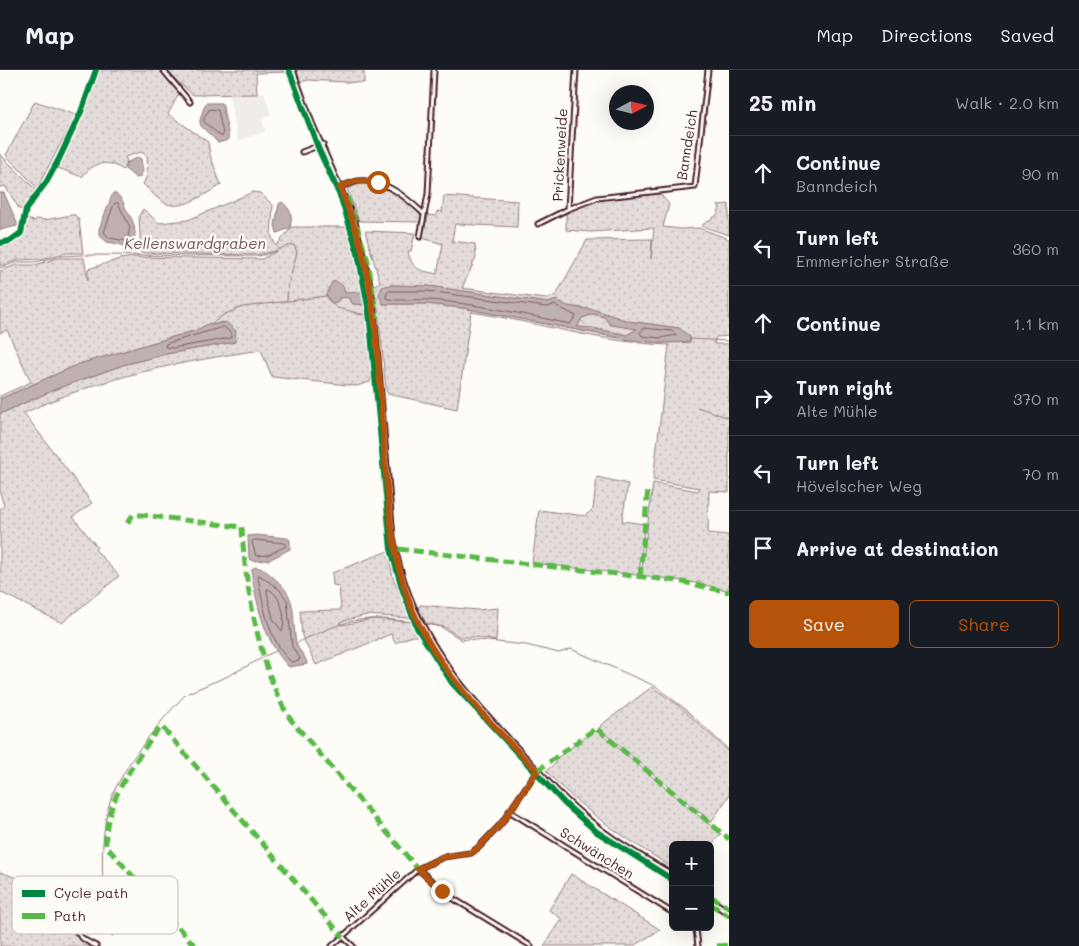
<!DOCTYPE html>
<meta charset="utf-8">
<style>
:root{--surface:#171b24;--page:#242831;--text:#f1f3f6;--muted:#9ea1a6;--line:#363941;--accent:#b45309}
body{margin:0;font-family:Mali,sans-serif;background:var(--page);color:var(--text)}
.controls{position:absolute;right:15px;bottom:15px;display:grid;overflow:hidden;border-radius:8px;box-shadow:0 5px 20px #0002}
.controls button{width:45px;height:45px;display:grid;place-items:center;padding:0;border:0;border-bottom:1px solid var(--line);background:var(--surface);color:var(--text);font:25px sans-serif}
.compass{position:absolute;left:609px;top:15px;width:45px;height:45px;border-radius:50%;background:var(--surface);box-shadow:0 5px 20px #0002;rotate:83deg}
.stop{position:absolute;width:15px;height:15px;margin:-11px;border:4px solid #b45309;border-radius:50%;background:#fff}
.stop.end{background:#b45309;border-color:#fff;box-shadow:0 1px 5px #0008}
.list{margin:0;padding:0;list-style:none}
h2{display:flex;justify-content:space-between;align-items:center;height:65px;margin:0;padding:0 20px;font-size:21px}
h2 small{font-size:16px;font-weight:400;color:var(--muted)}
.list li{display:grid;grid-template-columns:32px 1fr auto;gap:15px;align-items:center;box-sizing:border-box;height:75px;padding:0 20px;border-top:1px solid var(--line)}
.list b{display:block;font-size:19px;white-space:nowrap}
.list p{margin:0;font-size:16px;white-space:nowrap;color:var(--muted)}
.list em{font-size:16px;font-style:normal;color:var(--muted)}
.actions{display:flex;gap:10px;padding:15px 20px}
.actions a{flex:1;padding:11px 0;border:1px solid var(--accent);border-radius:8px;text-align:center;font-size:18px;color:var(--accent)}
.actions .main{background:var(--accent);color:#fff}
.icon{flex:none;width:28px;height:28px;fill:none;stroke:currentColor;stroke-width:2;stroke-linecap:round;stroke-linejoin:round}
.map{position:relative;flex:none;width:729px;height:876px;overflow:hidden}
header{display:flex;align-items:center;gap:30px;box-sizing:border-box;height:70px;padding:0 25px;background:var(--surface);border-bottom:1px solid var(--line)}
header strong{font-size:24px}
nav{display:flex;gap:28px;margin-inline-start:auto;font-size:18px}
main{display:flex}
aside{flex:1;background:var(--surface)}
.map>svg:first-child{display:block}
</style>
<header>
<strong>Map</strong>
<nav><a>Map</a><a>Directions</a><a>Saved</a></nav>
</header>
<main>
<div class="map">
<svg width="729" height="876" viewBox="0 0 729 876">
<defs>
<pattern id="grass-dots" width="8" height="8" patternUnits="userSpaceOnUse" patternTransform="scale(1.25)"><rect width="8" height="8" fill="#e3dcda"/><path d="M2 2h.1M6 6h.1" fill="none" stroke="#c4bcbb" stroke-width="1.8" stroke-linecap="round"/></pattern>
<pattern id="forest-crowns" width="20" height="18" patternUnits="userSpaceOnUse" patternTransform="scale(1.25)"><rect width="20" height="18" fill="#e3dcda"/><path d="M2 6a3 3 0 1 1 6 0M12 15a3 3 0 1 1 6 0" fill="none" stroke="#c4bcbb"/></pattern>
</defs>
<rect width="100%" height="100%" fill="#fdfcf7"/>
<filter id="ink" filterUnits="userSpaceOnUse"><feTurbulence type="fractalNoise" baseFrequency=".02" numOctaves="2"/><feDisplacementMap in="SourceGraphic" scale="10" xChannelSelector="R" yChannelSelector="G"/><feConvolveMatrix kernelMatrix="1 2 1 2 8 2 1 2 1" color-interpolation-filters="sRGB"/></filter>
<g filter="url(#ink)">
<path fill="#f0ece8" d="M264,23L271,45L261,49L266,61L238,71L229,25Z"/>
<path fill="url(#grass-dots)" stroke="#967e82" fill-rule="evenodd" d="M98,0H159L180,22L168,44L208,72L210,85L221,115C206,123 185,140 167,134C159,131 149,120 143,114C148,106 148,95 147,86L141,82L125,87L127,91L123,100C108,89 93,92 82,107L58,98L81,47Z
M165,0H288L289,2L256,3L257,24L193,25Z
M296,0H364V13L308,10L300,12Z
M35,31L76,45L37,118L6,85Z
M0,84L36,120L20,140L5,116L0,117Z
M361,113C378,112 424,132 421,152L359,151L347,119Z
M253,122L260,123L273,135L271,165L276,176L292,157H350L362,222L346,224L344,218H329L326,226L356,244L366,245L371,304L370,312L357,316L272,307L261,280C179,292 100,307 24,343L92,433L73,447L97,477L95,479L119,506L62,553L0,522V439L4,436L0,423V344L56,319L123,295L166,284L235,272L222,252L213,255L210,253L197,260L79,294L0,329V326L31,312L7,260L0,263V201L16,195H35L58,188H84L88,211V199L120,189L133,187L262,189L277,181L255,185L141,183L139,146L143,139L159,153L188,150Z
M658,122L669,134L663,157L681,159L699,158L729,169V266L716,267L714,274H729V422L709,421L708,463L729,465V521L701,514L699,511L696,513L641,505L653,413L698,421L700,418L653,410L669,275C601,273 537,252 471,242L457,339L388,324L386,320L378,239L374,238L371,217L380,212L365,161L415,163L411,181H408C412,201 420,200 437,204L443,174L422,168L425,152H427L428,145L436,146L437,141L442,142L444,126L518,131L517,157L455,154L452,171L475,174L476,188L462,218L546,229L556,225L587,170L652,169L651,189L654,158L590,162L566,160V142L594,130ZM389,215L428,216L548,233L557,230L567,236L595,240L628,251L679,258L690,267V272L660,273L631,270L463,238L426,234H383L381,219Z
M729,134V165L701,156L717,145L720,138L718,135Z
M71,145H75L79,150L83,183H67L41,189L18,190L0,196V175L21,166L26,149L35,151L36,149L45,150Z
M597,407L628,414L622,451L645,454L639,503L635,505L532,493L539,440L585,446L593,439Z
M388,481L393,508L410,548L366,545L340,552L342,555L373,549L412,552L419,566H412L395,573L391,564L316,595L302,566L300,541L341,540L339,516L333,515L332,503Z
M420,535L478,540L498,538L496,571L475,567H460L444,557L426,553L418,538Z
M652,617L678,635L729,682V726L711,752L599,659L601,655Z
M598,661L721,764L710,777V775H673V798C624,767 586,744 546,701L556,693L554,690L592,662Z
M0,802L31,813L29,831L35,834L41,853L69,852V858L78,869L92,876H0Z
M571,804L656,857L660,860L633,876H544L562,849L549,840Z"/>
<path fill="url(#forest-crowns)" stroke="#967e82" d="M344,226L349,228L353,234L364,235L366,245L337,238L327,229L338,230Z
M593,244L604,247L610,253L637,259L627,265L592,258L577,257L582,248Z"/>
<path fill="#c0b1b1" stroke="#91777b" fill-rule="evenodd" d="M206,33H221L223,35C223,45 230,64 228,70L218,73C201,52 194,62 206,33Z
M138,87L141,89L143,101L140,107L136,108L125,99L126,93Z
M0,123H4L17,153V156L0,160Z
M113,123C123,126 123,134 127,141C135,153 138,165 131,179L119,174L107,172L99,165V159Z
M282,132C291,139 293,146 290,158L277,163L275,155L279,134Z
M336,211L343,216L345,223L362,222L364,235L353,234L349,228L340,227L337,232L332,233L326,225L332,212Z
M389,215L428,216L548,233L557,230L567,236L595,240L628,251L679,258L690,267V272L660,273L631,270L463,238L426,234H383L379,225L382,217ZM593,244L604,247L611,255L637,259L627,265L592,258L577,257L582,248Z
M226,252L236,261L235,272L166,284L123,295L56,319L0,344V329L79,294L197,260L210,253L213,255Z
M256,465L287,468L290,470V479L269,490L252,491L249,488L248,466Z
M255,497C263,498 270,504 275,509C299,529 291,546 296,573C298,581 306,585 307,594L289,597C265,572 258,539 252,506V499Z"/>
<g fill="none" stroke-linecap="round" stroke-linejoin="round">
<path stroke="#795961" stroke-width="1" d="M210,39L218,40L223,64L222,67L204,52V48Z
M118,133L130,157L127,171L109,168L104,162L114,134Z
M388,221H427L547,237L555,235L576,246L570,254C523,244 478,234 430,230C421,229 390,232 386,228Z
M224,257L231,263V268L173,278L165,277L166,274Z
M644,258L672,261L677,265L660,268L642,266L640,263Z
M255,470L284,473L286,476L268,485L256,486L252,472Z
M259,505L279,519L287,530L292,577L300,588L299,591L291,592C269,570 263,537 258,507Z
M268,519C281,524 287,549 282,561L273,549L267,522Z"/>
<path stroke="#91777b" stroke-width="1" d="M86,185L256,186C273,185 280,176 294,175L297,182L289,212
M0,198L17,192H35L61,186L84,185
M287,231L288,214
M211,254L225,244L243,237L326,226
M689,269L729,271
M697,337L729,348
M426,554L441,557L462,570L468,569L526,575L559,583L571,579L655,616L684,638L729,680
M297,574C301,569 310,567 317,564C354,546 373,547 412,552
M265,586L276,581
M188,623L228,606L264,587
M113,866L104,861C104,820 98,775 109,735C119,700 160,651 185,625"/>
<defs>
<path id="street" d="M163,0L190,32
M302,82L323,74
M340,117C346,115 352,112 359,111C384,108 407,128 424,144
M568,139L597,128L695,117L708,0
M538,154L568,139L576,0
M420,167L428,124L434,0
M0,173L10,171L21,163L26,139L47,111L59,89L81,42L96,0
M509,741L673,843
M418,799L449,826L531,876
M74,850C75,865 83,870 96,876
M694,857L696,859L698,876
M343,867L353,876
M332,876L418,799L443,787L471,783L479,777L501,754L537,701"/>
<path id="primary" d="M292,0L311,53L354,152L367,204L372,232L392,467C407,556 455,613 515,677C539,703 562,730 590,752C615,773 645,789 673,806
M710,830L729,843"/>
</defs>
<use href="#street" stroke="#4a1f2b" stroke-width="7"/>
<use href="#primary" stroke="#4a1f2b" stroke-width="9"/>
<use href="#street" stroke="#fdfcf7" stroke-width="3"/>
<use href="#primary" stroke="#fdfcf7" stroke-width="5"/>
<path stroke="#58b947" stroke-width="5" stroke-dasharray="10 5" stroke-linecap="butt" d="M347,127L368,191L377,248
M127,453L133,445H142L242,457C244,511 261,606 291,650L418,799
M398,479L678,511L729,522
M640,507L648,418
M537,701L596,658L729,769
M710,826L729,838
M710,834L729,846
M195,876L106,776C104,739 124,709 144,679C150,671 154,662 162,657L343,867
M717,876L729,875"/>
<defs>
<path id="cycleway" d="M289,0L319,80L341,128L358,183L369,242L391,479L402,518L417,558L452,613L565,734L597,762L673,810
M0,173L10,171L21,163L26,139L47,111L59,89L81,42L96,0"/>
</defs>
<use href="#cycleway" stroke="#fdfcf7" stroke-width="9"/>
<use href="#cycleway" stroke="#00873e" stroke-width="6"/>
</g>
</g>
<g fill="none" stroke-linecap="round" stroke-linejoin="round" filter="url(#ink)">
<path stroke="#b45309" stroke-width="6" d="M378,112L356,111L340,117C346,133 353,150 358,167C378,234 379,307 384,377C388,431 391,485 411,536C437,601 490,652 537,701L501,754L479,777L471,783L443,787L418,799L442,821"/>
</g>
<g text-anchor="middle" stroke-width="4.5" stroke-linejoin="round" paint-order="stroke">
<g font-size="14" fill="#4a1f2b" stroke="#fdfcf7">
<text transform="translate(687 75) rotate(-81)" y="5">Banndeich</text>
<text transform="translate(560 85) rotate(-87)" y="5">Prickenweide</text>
<text transform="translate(597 783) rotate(32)" y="5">Schwänchen</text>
<text transform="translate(372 825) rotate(-42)" y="5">Alte Mühle</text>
</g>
<g font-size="15" font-style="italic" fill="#73525a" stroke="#fdfcf7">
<text x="195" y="179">Kellenswardgraben</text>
</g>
</g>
<rect x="12" y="806" width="166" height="58" rx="8" fill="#fdfcf7" stroke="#c7baba" stroke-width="1"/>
<rect x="22" y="820" width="23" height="7" fill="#00873e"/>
<rect x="22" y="843" width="23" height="6" fill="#58b947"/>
<g font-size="14" fill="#4a1f2b">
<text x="54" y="828">Cycle path</text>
<text x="54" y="851">Path</text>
</g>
</svg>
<div class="controls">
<button>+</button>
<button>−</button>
</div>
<svg class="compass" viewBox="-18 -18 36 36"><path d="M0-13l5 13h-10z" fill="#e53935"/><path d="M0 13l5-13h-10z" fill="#9ea1a6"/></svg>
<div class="stop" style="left:378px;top:112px"></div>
<div class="stop end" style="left:442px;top:821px"></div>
</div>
<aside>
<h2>25 min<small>Walk · 2.0 km</small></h2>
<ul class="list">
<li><svg class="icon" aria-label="ahead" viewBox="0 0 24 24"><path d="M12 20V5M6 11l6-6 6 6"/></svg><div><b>Continue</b><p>Banndeich</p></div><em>90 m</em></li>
<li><svg class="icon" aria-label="left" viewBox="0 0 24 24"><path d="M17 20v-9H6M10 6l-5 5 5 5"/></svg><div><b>Turn left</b><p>Emmericher Straße</p></div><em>360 m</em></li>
<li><svg class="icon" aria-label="ahead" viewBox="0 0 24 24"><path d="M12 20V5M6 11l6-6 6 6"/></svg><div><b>Continue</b></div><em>1.1 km</em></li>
<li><svg class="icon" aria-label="right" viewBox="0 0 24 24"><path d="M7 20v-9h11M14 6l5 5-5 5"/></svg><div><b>Turn right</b><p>Alte Mühle</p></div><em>370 m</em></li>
<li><svg class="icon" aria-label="left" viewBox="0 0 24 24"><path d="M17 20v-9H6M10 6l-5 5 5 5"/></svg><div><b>Turn left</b><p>Hövelscher Weg</p></div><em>70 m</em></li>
<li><svg class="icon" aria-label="arrive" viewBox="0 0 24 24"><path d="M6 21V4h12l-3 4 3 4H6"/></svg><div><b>Arrive at destination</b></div></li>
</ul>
<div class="actions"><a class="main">Save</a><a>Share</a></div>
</aside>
</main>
